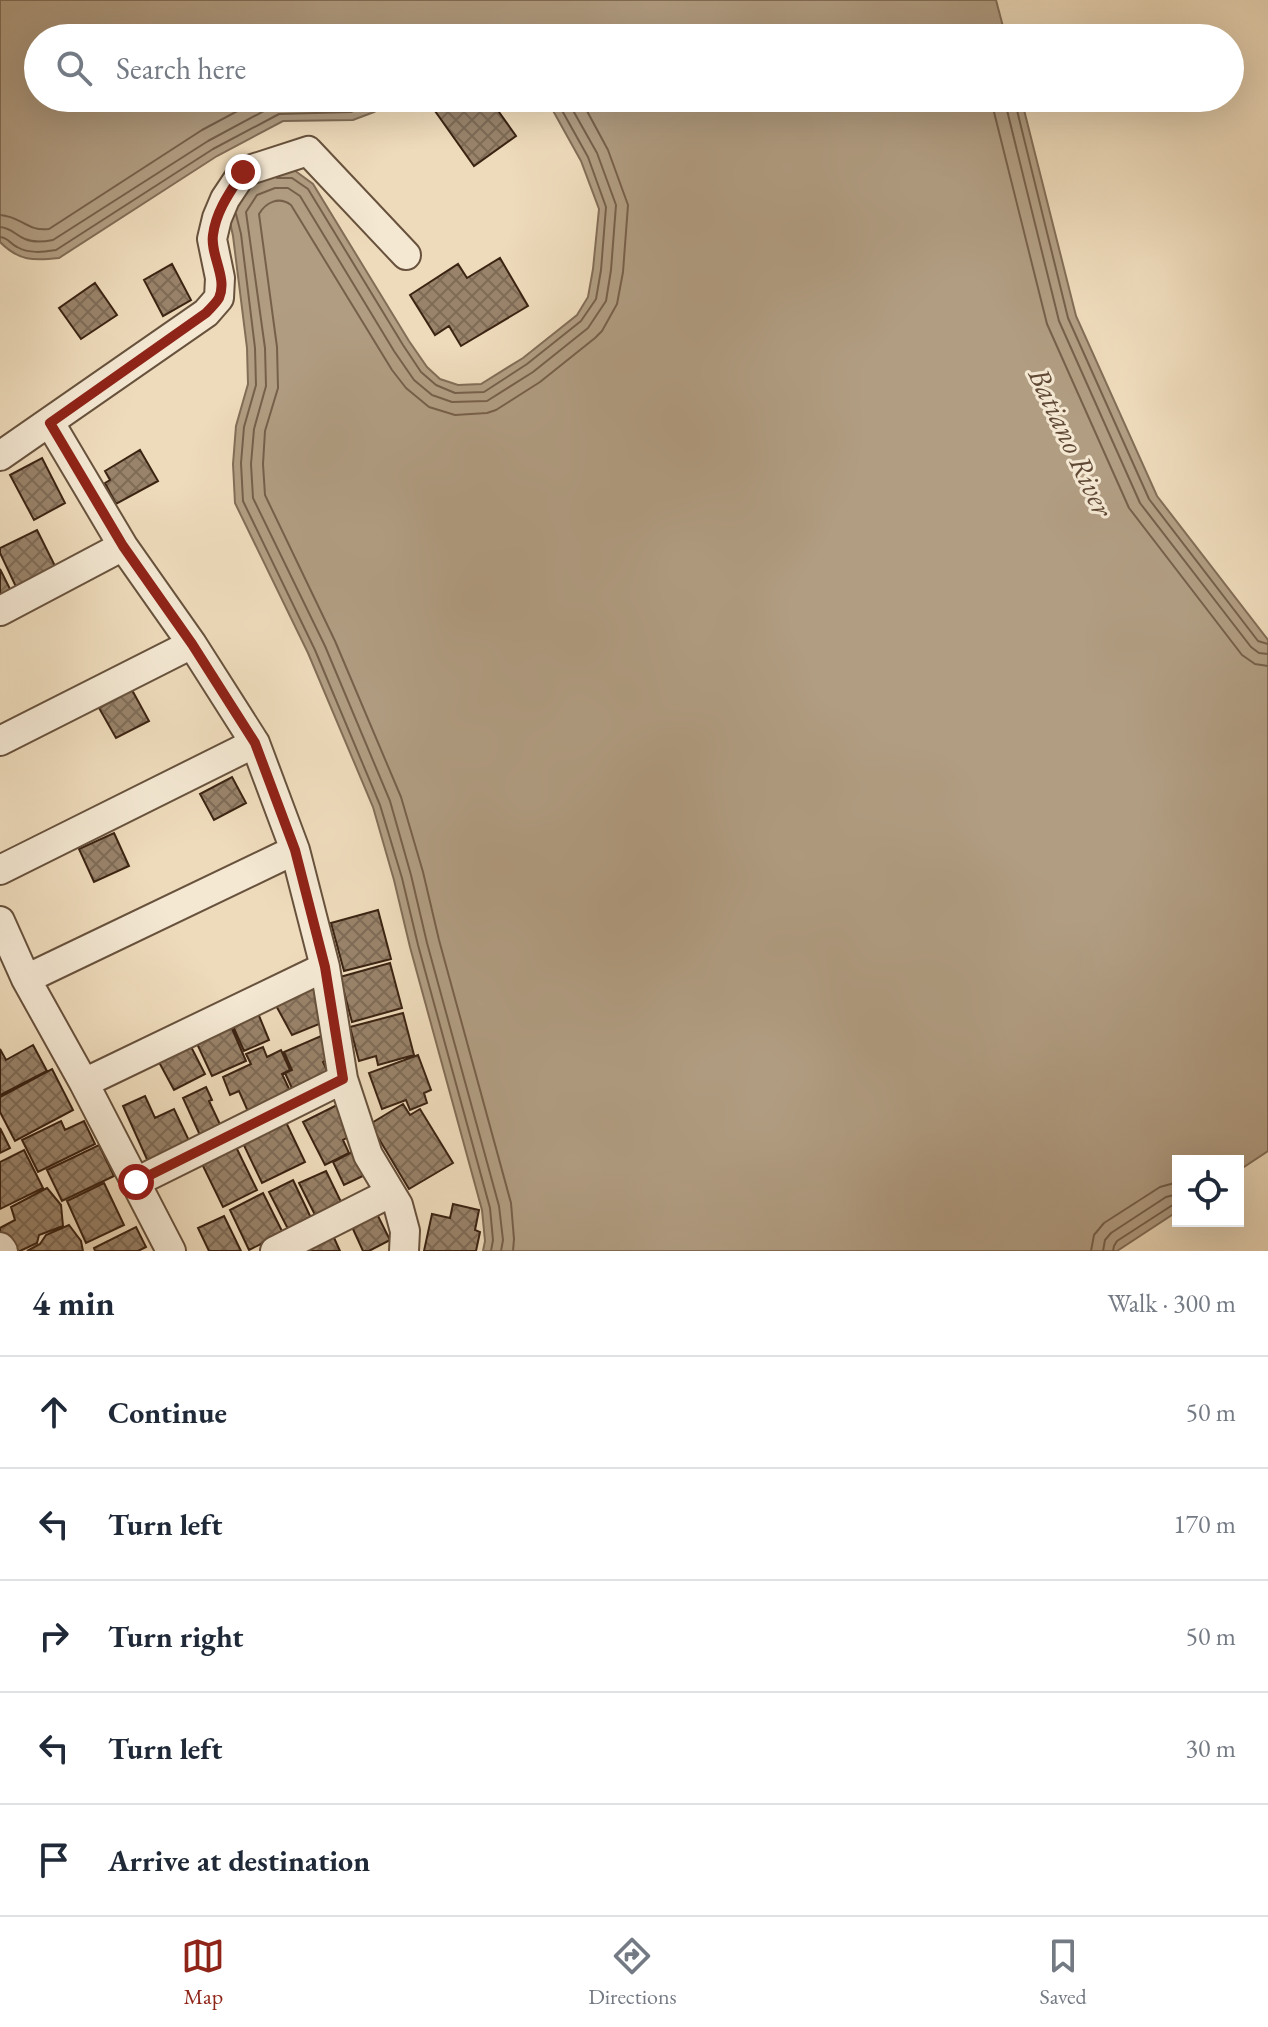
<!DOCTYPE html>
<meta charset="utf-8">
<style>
:root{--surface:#fff;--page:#f2f2f3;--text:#1f2937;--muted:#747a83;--line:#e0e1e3;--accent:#8f2418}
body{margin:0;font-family:"EB Garamond",serif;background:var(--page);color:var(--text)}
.controls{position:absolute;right:24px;bottom:24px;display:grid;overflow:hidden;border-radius:0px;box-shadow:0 8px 32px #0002}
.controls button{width:72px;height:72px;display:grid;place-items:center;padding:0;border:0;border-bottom:2px solid var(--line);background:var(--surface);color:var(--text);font:40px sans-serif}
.stop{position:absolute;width:24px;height:24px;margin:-18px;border:6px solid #8f2418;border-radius:50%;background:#fff}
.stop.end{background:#8f2418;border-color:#fff;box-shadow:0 2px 8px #0008}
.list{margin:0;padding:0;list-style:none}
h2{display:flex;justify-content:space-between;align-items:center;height:104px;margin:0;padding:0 32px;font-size:34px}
h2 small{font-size:26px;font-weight:400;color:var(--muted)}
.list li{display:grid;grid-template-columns:52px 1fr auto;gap:24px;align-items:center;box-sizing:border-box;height:112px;padding:0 32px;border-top:2px solid var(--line)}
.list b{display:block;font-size:30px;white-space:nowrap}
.list em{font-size:26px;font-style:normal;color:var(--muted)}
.icon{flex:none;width:44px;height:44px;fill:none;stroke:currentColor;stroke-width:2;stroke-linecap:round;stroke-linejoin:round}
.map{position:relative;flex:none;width:1268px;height:1251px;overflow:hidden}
.search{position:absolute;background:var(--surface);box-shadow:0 8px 32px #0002;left:24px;right:24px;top:24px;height:88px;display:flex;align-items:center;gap:20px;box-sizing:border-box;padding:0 28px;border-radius:44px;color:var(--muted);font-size:30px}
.sheet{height:664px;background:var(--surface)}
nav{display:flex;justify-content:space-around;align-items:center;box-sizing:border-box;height:112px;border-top:2px solid var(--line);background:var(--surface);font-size:22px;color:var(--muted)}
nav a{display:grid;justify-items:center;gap:4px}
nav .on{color:var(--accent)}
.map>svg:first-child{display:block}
</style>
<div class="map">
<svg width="1268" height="1251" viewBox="0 0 1268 1251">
<defs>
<pattern id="building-cross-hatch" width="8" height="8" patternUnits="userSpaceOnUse" patternTransform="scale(2)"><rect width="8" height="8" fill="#99836a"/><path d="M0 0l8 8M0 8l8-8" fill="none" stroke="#7e6b56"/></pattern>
</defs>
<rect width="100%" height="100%" fill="#eedbbb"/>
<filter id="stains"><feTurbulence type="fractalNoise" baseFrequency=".0025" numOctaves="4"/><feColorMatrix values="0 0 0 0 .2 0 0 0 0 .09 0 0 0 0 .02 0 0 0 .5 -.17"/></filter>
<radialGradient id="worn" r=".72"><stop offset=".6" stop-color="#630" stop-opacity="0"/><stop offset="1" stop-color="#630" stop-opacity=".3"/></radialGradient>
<path fill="#b19d82" stroke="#826d56" stroke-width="2" d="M0,0H996L1006,38H38V98H398L374,112L353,120L283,121L217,156L59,258C33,261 19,261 0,242Z
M546,98H1021L1076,316L1157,496L1268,640V1151L1238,1171V1161H1178V1211L1117,1251H483L485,1241L482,1210L410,947L394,880L373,807L308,653L235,503L233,464L236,426L248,384L247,348L233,236L227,208L245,180L294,170L313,184L409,341L427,367L440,379L458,385L481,384L523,358L577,315L588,297L593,269L599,209L581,161Z"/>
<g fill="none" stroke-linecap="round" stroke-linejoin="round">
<path stroke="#76604a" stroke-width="2" d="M992,98L993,108L1047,324L1129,508L1242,655L1255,664L1268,666
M1004,98L1059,321L1140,503L1251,647L1259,653L1268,654
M1014,98L1068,318L1149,499L1258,641L1268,644
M277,178H292L308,189L403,345L421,372L436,385L455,393L484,392L527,364L581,321L596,299L601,270L606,207L588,157L555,98
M236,214L241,234L255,348L256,385L244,427L241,463L243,501L315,650L380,805L402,878L418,945L490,1208L493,1240L491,1251
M0,215C21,216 27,232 49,229L202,130L262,98
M0,227C12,228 15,235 25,239C34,243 43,242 53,240L208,141L275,105L282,103L348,102L359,98
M0,237C9,238 9,243 17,247C29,254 43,252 56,250L213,149L279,114L351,112L382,98
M501,1251L503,1240L499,1206L427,943L411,875L390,801L325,646L253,498L251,464L254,429L266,386L265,348L246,212L257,195L275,188H288L300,196L394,351L414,380L432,395L452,402L487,401L533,372L588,328L606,301L611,270L616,205L597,153L566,98
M513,1251L514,1239L511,1203L439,940L423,872L401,797L335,641L265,495L263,464L265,431L278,388L277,347L259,214C266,202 279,196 291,205L392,370L406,388L429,407L455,415L487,413L496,410L540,382L595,338L602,331L617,304L623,272L628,205L608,150L580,98
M1091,1251L1094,1235L1104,1223L1160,1187L1178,1182
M1103,1251L1105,1240L1111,1233L1166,1197L1178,1194
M1113,1251L1114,1246L1117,1241L1171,1206L1178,1205"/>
</g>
<path fill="url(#building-cross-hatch)" stroke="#3c2413" stroke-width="2" d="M453,98H489L516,136L474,166L435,111Z
M500,258L528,306L461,346L449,326L435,335L410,295L458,264L467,278Z
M172,264L191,300L163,316L144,280Z
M95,283L117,315L81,339L59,308Z
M140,450L158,481L116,504L105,483L110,480L105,471Z
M42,458L65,503L34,520L10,475Z
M37,530L57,570L17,589L0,553V548Z
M0,569L11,591L0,596Z
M132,690L149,721L116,738L99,708Z
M232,777L246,803L214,820L200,794Z
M114,833L129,866L94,882L79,849Z
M378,910L391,959L344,971L331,923Z
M390,963L402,1008L352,1022L340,977Z
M311,976L329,1020L292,1035L273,1000Z
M255,1006L269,1040L244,1051L229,1017Z
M403,1013L414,1055L378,1065L376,1056L359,1061L350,1027Z
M227,1017L246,1061L212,1076L192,1033Z
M321,1036L331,1058L323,1062L331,1079L295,1095L285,1073L292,1070L284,1052Z
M186,1037L205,1074L174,1090L154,1053Z
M33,1045L47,1071L0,1095V1049L6,1060Z
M263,1047L267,1057L281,1050L290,1070L282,1074L293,1097L250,1116L239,1091L230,1095L223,1077L251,1064L246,1054Z
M418,1055L431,1090L424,1093L427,1103L410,1110L406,1100L382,1109L369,1073Z
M52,1069L73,1110L15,1141L0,1112V1097Z
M206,1087L212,1100L209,1101L225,1135L204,1144L183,1098Z
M145,1096L155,1118L174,1109L192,1147L150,1166L123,1106Z
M345,1101L352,1135L343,1140L349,1153L325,1165L303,1122Z
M403,1104L410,1115L420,1109L453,1163L409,1189L370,1124Z
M283,1116L305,1162L262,1183L240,1137Z
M61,1121L65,1130L84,1121L95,1144L38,1172L22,1140Z
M0,1128L10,1148L0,1153Z
M99,1145L114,1176L62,1201L47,1170Z
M236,1147L257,1190L223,1207L202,1164Z
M24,1150L43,1188L0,1209V1162Z
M354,1151L365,1175L344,1185L333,1162Z
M326,1171L343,1206L317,1219L299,1183Z
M293,1180L312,1220L289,1231L269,1192Z
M104,1183L124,1225L86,1243L67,1201Z
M47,1188L61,1205L63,1226L39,1235L37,1243L20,1251H8L0,1234V1228L15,1220L11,1207Z
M263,1193L283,1233L249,1250L230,1210Z
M372,1204L390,1240L369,1251H363L347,1216Z
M453,1204L479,1210L475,1230L480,1232L476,1251H424L432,1214L450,1218Z
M224,1216L241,1251H209L198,1228Z
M69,1225L81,1241L83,1251H27L40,1244L46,1235Z
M136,1227L146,1247L138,1251H95L94,1248Z
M330,1229L340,1251H289Z"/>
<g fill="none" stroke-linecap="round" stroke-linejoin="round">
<defs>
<path id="street" d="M50,423L123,546L192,644L255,743L295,850L325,967L343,1079L368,1155L398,1205L405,1231L404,1251
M0,456L206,313L219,298L220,278L212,239L217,218L225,199L243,172L308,151L406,255
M0,611L123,546
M0,741L192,644
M0,870L255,743
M0,921L26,979L84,1083L171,1251
M26,979L295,850
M84,1083L325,967
M136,1182L343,1079
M0,1247L3,1251
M275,1251L390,1193"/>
</defs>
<use href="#street" stroke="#68523d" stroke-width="32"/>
<use href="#street" stroke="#f4e8d3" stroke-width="28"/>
</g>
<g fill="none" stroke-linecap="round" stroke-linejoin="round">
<path stroke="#8f2418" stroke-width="10" d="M136,1182L343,1079L325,967L295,850L255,743L192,644L123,546L50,423L206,313C210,309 216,303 219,298C228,278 210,255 213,235C216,211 230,192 243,172"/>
</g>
<g text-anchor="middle" stroke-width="6" stroke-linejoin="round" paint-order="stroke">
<g font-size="30" font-style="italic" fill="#5f4834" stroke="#f4e8d3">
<text transform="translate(1071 442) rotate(65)" y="10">Batiano River</text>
</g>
</g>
<rect width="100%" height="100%" filter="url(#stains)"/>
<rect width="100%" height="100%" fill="url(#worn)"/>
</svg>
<div class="controls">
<button><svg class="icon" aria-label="locate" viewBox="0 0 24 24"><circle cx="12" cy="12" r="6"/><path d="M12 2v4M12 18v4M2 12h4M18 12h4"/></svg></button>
</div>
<div class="stop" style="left:136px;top:1182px"></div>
<div class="stop end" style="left:243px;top:172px"></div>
<div class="search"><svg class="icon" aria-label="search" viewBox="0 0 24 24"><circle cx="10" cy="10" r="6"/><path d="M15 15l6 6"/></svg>Search here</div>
</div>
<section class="sheet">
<h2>4 min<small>Walk · 300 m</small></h2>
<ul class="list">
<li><svg class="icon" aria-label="ahead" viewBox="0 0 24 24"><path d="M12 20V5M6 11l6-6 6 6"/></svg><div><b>Continue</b></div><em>50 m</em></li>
<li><svg class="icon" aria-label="left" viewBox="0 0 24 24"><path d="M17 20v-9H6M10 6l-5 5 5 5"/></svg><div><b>Turn left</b></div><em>170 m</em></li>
<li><svg class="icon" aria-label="right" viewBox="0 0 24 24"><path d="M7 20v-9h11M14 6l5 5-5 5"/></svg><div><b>Turn right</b></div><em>50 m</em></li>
<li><svg class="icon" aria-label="left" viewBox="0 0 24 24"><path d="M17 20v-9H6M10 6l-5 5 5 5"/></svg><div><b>Turn left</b></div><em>30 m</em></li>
<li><svg class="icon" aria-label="arrive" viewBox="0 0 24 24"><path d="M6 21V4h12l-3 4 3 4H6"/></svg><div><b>Arrive at destination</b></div></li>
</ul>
</section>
<nav>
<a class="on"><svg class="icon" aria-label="map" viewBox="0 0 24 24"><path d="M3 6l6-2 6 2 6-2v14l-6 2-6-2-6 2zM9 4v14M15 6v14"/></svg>Map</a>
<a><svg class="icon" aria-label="directions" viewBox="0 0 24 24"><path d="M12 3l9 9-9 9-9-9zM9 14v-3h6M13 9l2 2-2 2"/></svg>Directions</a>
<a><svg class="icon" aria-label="saved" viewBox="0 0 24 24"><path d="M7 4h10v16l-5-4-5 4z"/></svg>Saved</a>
</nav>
